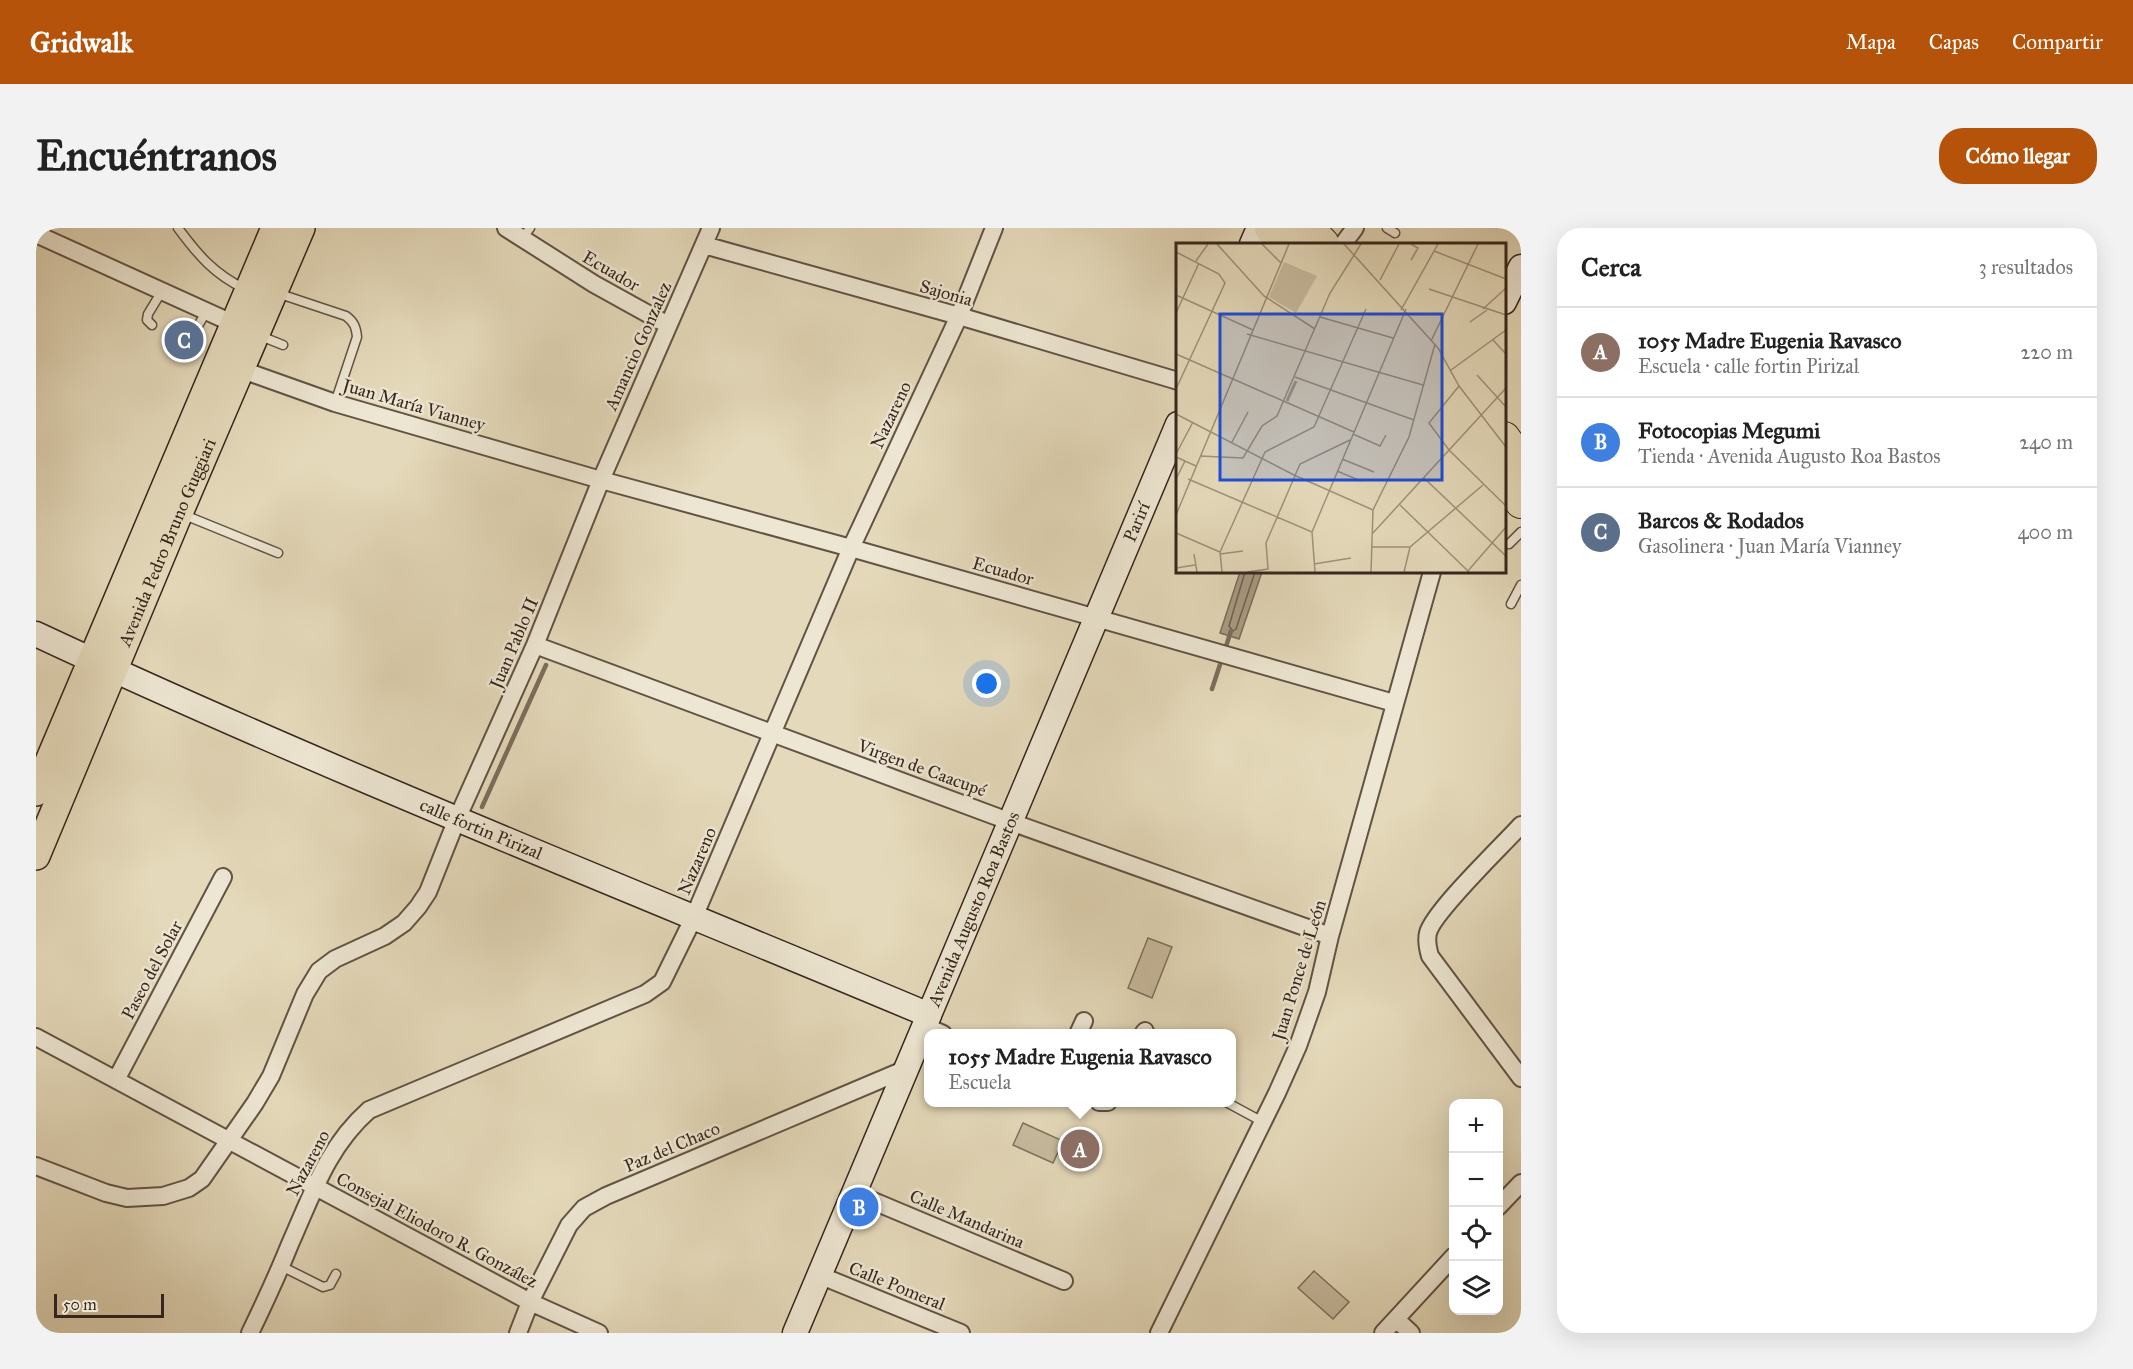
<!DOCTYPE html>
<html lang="es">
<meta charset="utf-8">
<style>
:root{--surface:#fff;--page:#f2f2f2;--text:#222;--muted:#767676;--line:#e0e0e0;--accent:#b45309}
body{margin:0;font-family:"IM FELL Great Primer",serif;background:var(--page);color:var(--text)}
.controls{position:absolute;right:18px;bottom:18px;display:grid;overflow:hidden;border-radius:12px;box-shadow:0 6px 24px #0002}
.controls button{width:54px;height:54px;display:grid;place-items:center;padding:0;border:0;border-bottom:2px solid var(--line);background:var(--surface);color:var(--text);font:30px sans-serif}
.scale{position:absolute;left:18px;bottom:15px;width:110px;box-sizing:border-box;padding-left:6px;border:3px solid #37261d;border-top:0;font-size:16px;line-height:21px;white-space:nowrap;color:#37261d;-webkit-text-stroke:4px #ede6d2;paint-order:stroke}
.you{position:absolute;left:951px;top:456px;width:21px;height:21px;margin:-15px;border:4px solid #fff;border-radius:50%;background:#1a73e8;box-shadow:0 0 0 9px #1a73e833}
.badge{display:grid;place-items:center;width:39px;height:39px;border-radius:50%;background:var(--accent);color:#fff;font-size:20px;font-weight:700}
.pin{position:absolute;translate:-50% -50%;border:3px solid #fff;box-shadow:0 2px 6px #0006}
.popup{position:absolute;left:888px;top:801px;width:312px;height:78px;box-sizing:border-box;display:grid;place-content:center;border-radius:12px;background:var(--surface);filter:drop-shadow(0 2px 4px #0005);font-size:20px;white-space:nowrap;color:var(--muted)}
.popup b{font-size:22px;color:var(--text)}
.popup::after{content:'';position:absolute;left:50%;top:100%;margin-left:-12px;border:12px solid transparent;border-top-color:var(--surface)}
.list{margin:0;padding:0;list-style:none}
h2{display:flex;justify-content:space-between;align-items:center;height:78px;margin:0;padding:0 24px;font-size:26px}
h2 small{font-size:20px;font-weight:400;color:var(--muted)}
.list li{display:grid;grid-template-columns:39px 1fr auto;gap:18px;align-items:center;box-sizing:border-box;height:90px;padding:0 24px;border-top:2px solid var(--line)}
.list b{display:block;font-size:22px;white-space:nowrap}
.list p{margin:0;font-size:20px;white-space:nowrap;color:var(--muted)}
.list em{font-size:20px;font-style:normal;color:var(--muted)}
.icon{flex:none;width:33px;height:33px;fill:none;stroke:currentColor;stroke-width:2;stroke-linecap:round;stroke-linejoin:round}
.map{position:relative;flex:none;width:1485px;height:1105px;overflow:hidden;border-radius:24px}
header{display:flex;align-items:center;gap:36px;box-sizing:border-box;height:84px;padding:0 30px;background:var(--accent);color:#fff}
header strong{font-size:28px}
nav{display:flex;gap:33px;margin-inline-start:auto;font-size:21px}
.intro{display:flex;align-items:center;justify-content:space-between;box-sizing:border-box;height:144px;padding:0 36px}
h1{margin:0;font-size:42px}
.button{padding:15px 27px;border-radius:24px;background:var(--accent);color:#fff;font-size:21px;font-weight:700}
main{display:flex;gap:36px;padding:0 36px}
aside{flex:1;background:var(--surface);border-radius:24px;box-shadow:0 6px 24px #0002}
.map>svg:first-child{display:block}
</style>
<header>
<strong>Gridwalk</strong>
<nav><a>Mapa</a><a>Capas</a><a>Compartir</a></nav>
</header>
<div class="intro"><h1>Encuéntranos</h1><a class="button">Cómo llegar</a></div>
<main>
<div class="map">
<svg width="1485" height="1105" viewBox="0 0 1485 1105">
<rect width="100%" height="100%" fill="#e4d9ba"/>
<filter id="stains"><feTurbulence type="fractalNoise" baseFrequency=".00333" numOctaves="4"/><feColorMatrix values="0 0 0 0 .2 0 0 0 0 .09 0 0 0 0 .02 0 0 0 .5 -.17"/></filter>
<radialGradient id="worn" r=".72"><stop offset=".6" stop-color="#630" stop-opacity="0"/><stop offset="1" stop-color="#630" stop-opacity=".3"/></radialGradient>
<path fill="#c7bb9f" stroke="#7f705e" stroke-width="1.5" d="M1112,710L1136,719L1116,770L1092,760Z
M987,895L1027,913L1017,935L977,917Z
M1278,1043L1313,1074L1297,1091L1262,1060Z"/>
<path fill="#a99c85" stroke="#7b6d5b" stroke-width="1.5" d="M1204,344H1226L1203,411L1184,405Z"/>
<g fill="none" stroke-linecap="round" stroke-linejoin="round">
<path stroke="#706151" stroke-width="1.5" d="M1209,344L1193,398L1197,403L1200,401L1219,344"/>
<path stroke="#7b6d5b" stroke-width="4.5" d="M1176,461L1195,403
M446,579L510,437"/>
<defs>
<path id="lane" d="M142,0C162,27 178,46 209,61
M1351,0L1359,5
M486,11L494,0
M241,65L310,88C318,94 320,99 321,109L299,175
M116,97L111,92L112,86L126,63
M159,103L170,84
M222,107L247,117
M146,286L242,325
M1473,316L1485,304
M1475,376L1485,357
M1190,874L1227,894
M245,1038L287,1059L294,1057L300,1046"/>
<path id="street" d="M470,0L558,56L632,97
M0,6L205,99
M1307,16L1319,0
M668,17L923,88L1142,153
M198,139L299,175L565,252L815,320L1358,475
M499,417L975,594L1294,708
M1485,597C1467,617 1397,684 1392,705C1390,713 1392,721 1394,728L1485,850
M889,798L907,806
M1042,806L1048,793
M1107,806L1109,803
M0,809L494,1074L563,1105
M80,852L187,649
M1063,874H1072
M0,938L70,965L91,970L127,968L153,960L166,951L219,875L235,848L269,766L283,743L299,731L349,708L368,695L382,679L392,664L421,591L499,417L565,252L675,0
M818,965L1028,1053
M1462,979L1485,955
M783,1047L925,1105
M1360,1091L1375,1105
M214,1105C228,1076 242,1046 254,1016C276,967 291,919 333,882L609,766L626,754L658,689L815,320L923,88L958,0
M482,1105L494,1074L533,997L548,980L570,968L870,841
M1123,1105L1241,865L1262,818L1281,764L1294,708L1396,344
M1347,1105L1418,1028"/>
<g id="secondary">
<path d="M1216,16L1223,0"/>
<path d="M1468,74L1485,39"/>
<path id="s1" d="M0,406C293,543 595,662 893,787"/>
<path id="s2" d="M759,1105L1142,196"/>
</g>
<g id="primary">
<path d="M0,564L239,0"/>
<path id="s3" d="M0,628L143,285L265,0"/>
</g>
<path id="highway" d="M1235,0L1251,16
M1272,0L1287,16
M1468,210L1485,234
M1468,245L1485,274"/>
</defs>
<use href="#lane" stroke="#625344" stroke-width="11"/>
<use href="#street" stroke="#625344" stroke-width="20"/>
<use href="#secondary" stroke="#37261d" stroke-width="27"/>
<use href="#primary" stroke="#37261d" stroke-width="30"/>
<use href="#highway" stroke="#37261d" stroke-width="34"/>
<use href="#lane" stroke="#ede6d2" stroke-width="8"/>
<use href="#street" stroke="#ede6d2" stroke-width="16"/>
<use href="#secondary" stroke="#ede6d2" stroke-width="24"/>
<use href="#primary" stroke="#e4d9ba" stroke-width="27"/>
<use href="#highway" stroke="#e4d9ba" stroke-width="32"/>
</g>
<g text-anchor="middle" stroke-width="5" stroke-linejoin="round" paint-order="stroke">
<g font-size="18" fill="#37261d" stroke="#ede6d2">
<text transform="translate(575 43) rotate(30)" y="6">Ecuador</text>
<text transform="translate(910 65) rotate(16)" y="6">Sajonia</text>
<text transform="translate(602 118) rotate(-66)" y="6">Amancio Gonzalez</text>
<text transform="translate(378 177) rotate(16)" y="6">Juan María Vianney</text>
<text transform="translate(855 187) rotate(-65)" y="6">Nazareno</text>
<text dy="6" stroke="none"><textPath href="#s2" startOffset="880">Parirí</textPath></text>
<text dy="6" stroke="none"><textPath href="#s3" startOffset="340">Avenida Pedro Bruno Guggiari</textPath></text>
<text transform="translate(967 343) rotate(16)" y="6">Ecuador</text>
<text transform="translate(478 415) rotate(-67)" y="6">Juan Pablo II</text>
<text transform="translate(886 540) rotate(20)" y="6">Virgen de Caacupé</text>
<text dy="6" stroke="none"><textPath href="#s1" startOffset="486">calle fortin Pirizal</textPath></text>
<text transform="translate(661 633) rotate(-67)" y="6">Nazareno</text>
<text dy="6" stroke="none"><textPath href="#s2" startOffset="460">Avenida Augusto Roa Bastos</textPath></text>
<text transform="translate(116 742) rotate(-62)" y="6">Paseo del Solar</text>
<text transform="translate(1263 742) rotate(-73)" y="6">Juan Ponce de León</text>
<text transform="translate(636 919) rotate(-23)" y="6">Paz del Chaco</text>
<text transform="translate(272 935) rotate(-62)" y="6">Nazareno</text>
<text transform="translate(931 991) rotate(23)" y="6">Calle Mandarina</text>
<text transform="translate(401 1002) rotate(28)" y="6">Consejal Eliodoro R. González</text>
<text transform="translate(861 1058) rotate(22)" y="6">Calle Pomeral</text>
</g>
</g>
<g transform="translate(1140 15)">
<rect width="330" height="330" fill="#e4d9ba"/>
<path d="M108,19L141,33L120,70L93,54Z" fill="#c7bb9f"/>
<path fill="none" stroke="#a99c85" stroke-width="3" d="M111,158L120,138"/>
<path fill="none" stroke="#9f917b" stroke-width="1.5" d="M41,1L88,53L139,86M86,1L105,20M168,1L262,105L283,143L330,204M235,1L242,5L235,17M258,8L330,36M0,9L43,31L49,40L0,146M20,18L32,1M204,37L223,1M253,46L330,72M0,52L77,87M307,66L330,45M225,67L262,1M0,70L23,20M144,74L217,95M294,79L311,67M71,91L247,142M317,97L330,111M255,98L302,1M0,111L178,189M275,127L330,87M301,132L330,164M119,134L238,177M283,143L253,180L273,207L330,263M0,171L118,232L197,267M177,191L204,203L210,192M56,199L72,169M0,211L17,179M24,213L67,215L86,183L101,173L154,50L185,1M0,214L20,223M166,216L198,229M161,228L185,238M248,235L330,313M0,236L9,218M12,236L136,289M224,262L293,329M0,272L113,1M0,290L44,309M196,291L330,145M196,304H234L307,242M18,311L21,329M44,311L67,308M138,321L175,315M0,325L19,322M46,329L44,309L89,209L138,184L190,66M71,329L92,326L90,300L124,221L174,197M139,329L136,289L230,66M195,329L197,267L233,194L259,101M228,329L234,304M291,329L330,284"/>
<path fill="#1d4ed8" fill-opacity="0.15" stroke="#1d4ed8" stroke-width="3" d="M44,71H266V237H44Z"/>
<rect width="330" height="330" fill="none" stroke="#37261d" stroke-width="3"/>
</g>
<rect width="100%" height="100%" filter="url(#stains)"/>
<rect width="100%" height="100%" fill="url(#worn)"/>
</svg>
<div class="controls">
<button>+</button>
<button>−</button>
<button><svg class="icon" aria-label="locate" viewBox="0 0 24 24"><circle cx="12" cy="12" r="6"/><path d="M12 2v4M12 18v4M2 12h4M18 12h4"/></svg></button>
<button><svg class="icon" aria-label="layers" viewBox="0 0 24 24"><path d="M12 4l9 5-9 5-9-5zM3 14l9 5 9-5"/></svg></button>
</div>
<div class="scale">50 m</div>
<div class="you"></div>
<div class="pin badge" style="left:1044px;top:921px;background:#8d6e63">A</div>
<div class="popup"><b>1055 Madre Eugenia Ravasco</b>Escuela</div>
<div class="pin badge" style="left:823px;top:979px;background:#3f7fe0">B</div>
<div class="pin badge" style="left:148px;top:112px;background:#5c6f8a">C</div>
</div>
<aside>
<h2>Cerca<small>3 resultados</small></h2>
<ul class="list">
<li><span class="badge" style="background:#8d6e63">A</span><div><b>1055 Madre Eugenia Ravasco</b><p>Escuela · calle fortin Pirizal</p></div><em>220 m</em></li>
<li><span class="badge" style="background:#3f7fe0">B</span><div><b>Fotocopias Megumi</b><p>Tienda · Avenida Augusto Roa Bastos</p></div><em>240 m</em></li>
<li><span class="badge" style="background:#5c6f8a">C</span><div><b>Barcos &amp; Rodados</b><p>Gasolinera · Juan María Vianney</p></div><em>400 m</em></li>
</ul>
</aside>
</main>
